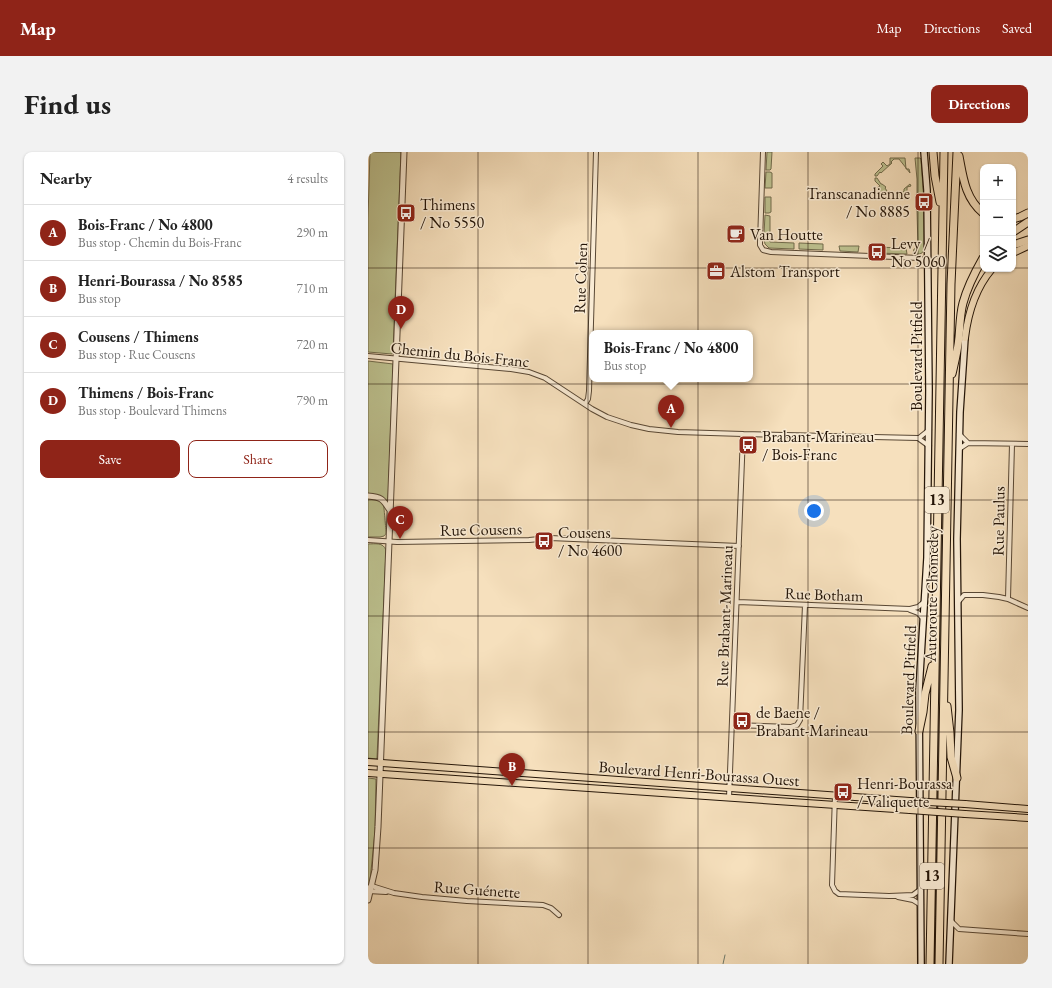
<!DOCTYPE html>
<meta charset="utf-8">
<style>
:root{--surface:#fff;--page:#f2f2f2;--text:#222;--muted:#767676;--line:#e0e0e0;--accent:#8f2418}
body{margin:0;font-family:"EB Garamond",serif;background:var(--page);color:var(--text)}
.controls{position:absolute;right:12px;top:12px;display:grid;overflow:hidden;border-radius:8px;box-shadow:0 1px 3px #0004}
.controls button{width:36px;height:36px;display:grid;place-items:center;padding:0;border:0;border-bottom:1px solid var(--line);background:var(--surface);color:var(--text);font:20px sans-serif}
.you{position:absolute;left:446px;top:359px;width:14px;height:14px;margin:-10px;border:3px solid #fff;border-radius:50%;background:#1a73e8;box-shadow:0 0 0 6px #1a73e833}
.badge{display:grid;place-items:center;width:26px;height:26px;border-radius:50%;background:var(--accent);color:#fff;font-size:13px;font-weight:700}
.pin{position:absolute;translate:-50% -33px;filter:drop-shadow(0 1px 2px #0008)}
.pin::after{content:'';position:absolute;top:21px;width:14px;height:12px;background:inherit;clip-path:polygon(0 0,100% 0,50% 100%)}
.popup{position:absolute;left:221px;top:178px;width:164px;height:52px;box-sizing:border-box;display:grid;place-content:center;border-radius:8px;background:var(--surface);filter:drop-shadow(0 1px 3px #0005);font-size:13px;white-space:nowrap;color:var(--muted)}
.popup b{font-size:15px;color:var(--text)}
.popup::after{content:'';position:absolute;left:50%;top:100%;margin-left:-8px;border:8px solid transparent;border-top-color:var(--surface)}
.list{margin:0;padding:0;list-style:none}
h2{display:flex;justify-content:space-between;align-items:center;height:52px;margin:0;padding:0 16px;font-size:17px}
h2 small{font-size:13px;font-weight:400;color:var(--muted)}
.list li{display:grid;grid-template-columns:26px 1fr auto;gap:12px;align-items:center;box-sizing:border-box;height:56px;padding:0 16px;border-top:1px solid var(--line)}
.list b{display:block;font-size:15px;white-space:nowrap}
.list p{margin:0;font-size:13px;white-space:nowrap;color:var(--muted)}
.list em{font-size:13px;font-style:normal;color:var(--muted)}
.actions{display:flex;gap:8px;padding:12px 16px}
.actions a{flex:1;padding:9px 0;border:1px solid var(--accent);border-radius:8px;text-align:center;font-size:14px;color:var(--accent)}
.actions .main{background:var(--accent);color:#fff}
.icon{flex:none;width:22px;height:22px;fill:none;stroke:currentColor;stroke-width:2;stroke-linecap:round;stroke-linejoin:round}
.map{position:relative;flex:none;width:660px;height:812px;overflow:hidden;border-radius:8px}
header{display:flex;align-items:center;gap:24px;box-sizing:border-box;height:56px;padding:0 20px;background:var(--accent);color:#fff}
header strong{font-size:19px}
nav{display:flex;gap:22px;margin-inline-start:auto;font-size:14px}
.intro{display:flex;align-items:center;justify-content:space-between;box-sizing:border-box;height:96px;padding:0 24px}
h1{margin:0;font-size:28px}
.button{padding:10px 18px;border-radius:8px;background:var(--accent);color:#fff;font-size:14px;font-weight:700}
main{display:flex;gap:24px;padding:0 24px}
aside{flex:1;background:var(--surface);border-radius:8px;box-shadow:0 1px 3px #0004}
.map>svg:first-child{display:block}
</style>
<header>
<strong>Map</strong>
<nav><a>Map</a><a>Directions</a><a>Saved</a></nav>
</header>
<div class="intro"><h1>Find us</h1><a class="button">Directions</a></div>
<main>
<aside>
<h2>Nearby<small>4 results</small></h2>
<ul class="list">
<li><span class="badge">A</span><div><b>Bois-Franc / No 4800</b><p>Bus stop · Chemin du Bois-Franc</p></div><em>290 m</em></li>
<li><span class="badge">B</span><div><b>Henri-Bourassa / No 8585</b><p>Bus stop</p></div><em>710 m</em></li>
<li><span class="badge">C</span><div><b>Cousens / Thimens</b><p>Bus stop · Rue Cousens</p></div><em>720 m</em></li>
<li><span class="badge">D</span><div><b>Thimens / Bois-Franc</b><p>Bus stop · Boulevard Thimens</p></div><em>790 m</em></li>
</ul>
<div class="actions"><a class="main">Save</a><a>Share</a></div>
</aside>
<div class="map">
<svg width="660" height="812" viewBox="0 0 660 812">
<rect width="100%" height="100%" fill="#f6e0bd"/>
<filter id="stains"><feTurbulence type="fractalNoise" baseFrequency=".005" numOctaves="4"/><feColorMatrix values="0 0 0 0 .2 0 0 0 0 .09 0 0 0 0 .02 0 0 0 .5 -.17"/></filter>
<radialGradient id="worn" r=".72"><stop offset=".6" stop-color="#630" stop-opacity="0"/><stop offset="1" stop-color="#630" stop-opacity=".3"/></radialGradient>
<path fill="#bdc290" stroke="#706b4c" d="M2,0H33L25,200L24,202L0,200V66Z
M399,0H404L403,17L402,18H398Z
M522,6H537L538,17H541L542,21C538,16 535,12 531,7H526L523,10L524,11L513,21L512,20L509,24H507V22L515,14L513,12L515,10L519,14L522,12Z
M547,6H552L553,7L556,51H549V27Z
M398,20H402L404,21V36H397Z
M507,26H509L513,32H514L518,35L517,36L519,39L515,42L509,36L512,34L507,29Z
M542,32L543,34L539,35V47H528V45L536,39V37Z
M397,45H403V60L401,61H397Z
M549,58H556V98C554,103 550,102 545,102L546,97L550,96Z
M397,63L402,64V83L396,82Z
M396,87H402V90L426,91V97L401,96L397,92Z
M431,91L455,92V98L431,97Z
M471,94H491L490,100L472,99Z
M506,95L538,96L539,102L511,101V100H507Z
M0,209L25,212L20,349L15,350C16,353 18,379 18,381C18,382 17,383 16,384L12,385H0Z
M0,392C7,392 15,390 18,398L9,606L8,607L0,606Z
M0,626L8,627L7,679L2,729L0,733Z"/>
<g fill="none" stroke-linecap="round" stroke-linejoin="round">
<path stroke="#6c796b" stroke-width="1" d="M355,812L357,803"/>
<defs>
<path id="minor" d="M395,0L392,90V93L395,98L403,100L552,106L560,113
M0,204L143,217L161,220L177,226L224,257L239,265L263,273L281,277L310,280L375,282L550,286L561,294
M217,252L220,247L221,239L228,0
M591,282L600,291
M551,286L561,278
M591,297L600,291L660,292
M0,388L29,390L161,388L182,386L371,394
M640,447L644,292
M369,450L542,457L550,455L556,450
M590,450L596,443H615L631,445L640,447L660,456
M542,458L550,461L555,466
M364,573L423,575L429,573L432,568L437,453
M467,643L464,733L467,739L471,742L521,744L545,743L553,737
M361,646L375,282
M0,736L4,734L7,735L26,741L54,745L99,749L175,753L183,756L191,763
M0,739L18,740
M530,745L545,748L553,753
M583,769L591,777L660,782"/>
<path id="tertiary" d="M0,344C13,345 15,347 21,357
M0,748L7,718L10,675L36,0"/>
<path id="secondary" d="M553,812L551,538L559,406L561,238L559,38L556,0
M581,812L591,558L589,387L592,260L597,186"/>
<path id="primary" d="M645,101L660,94
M597,186C600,161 607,137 624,117
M0,610L542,649
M0,621L542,658
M597,652L660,657
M597,662L660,666"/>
<path id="motorway" d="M565,0L567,24L572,50
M591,4C595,25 597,46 615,61
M645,67L652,65L660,61
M645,80L660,70
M645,93L660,88
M584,222C587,209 590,197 591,185C592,174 592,162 595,151C599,136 607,120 615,106
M579,554L582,581L583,605L589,626
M551,579L555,560L557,542L564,514
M562,812L576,0
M571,812L583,132L589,0"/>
</defs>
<use href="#minor" stroke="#584734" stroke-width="6"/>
<use href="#tertiary" stroke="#584734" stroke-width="7"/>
<use href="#secondary" stroke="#231407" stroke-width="8"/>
<use href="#primary" stroke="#231407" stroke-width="8"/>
<use href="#motorway" stroke="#231407" stroke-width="9"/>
<use href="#minor" stroke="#f9ebd4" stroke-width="4"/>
<use href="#tertiary" stroke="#f9ebd4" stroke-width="5"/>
<use href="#secondary" stroke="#f9ebd4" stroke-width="5.5"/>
<use href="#primary" stroke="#f6e0bd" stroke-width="6"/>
<use href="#motorway" stroke="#f6e0bd" stroke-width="7"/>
<defs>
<path id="primary-bridge" d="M542,649L597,652
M542,658L597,662"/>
</defs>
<use href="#primary-bridge" stroke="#231407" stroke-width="8" stroke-linecap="butt"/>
<use href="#primary-bridge" stroke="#f6e0bd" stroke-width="6"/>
</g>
<path fill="none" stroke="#231407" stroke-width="1" stroke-opacity="0.55" d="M110,0V812M220,0V812M330,0V812M440,0V812M550,0V812M0,116H615M645,116H660M0,232H660M0,348H660M0,464H660M0,580H660M0,696H660"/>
<defs>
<symbol id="bus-square" viewBox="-11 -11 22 22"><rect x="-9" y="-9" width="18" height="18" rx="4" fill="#8f2418" stroke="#f9ebd4"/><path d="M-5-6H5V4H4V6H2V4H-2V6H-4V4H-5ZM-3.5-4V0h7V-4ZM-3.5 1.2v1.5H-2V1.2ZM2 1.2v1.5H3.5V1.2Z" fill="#fff"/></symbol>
<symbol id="cafe-square" viewBox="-11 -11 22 22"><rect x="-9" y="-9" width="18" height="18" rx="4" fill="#8f2418" stroke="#f9ebd4"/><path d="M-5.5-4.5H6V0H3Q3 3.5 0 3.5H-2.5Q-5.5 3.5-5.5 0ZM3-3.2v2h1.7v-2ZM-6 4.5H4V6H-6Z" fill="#fff"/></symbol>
<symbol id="office-square" viewBox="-11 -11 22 22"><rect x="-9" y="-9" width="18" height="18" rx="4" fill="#8f2418" stroke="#f9ebd4"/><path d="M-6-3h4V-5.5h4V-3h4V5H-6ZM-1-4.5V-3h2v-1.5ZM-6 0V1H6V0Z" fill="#fff"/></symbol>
</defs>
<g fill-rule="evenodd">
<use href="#bus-square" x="545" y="39" width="22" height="22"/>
<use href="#bus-square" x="27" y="50" width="22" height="22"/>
<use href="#cafe-square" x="357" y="71" width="22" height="22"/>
<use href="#bus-square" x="498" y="89" width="22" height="22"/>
<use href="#office-square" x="337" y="108" width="22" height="22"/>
<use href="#bus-square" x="369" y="282" width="22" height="22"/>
<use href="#bus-square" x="165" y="378" width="22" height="22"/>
<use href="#bus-square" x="363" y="558" width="22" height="22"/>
<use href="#bus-square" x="464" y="629" width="22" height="22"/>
</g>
<g text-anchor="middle" stroke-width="3" stroke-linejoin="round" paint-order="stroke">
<g fill="#f9ebd4" stroke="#635444" stroke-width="1">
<rect x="557" y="335" width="24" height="26" rx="3"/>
<rect x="552" y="711" width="24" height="26" rx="3"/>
</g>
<g font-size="15" font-weight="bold" fill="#231407">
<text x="569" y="353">13</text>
<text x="564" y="729">13</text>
</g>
<g font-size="16" fill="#231407" stroke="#f9ebd4" text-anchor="start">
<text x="542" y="47" text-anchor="end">Transcanadienne<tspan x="542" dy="18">/ No 8885</tspan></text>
<text x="52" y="58">Thimens<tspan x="52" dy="18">/ No 5550</tspan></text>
<text x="382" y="88">Van Houtte</text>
<text x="523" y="97">Levy /<tspan x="523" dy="18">No 5060</tspan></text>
<text x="362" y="125">Alstom Transport</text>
<text x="394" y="290">Brabant-Marineau<tspan x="394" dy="18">/ Bois-Franc</tspan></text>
<text x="190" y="386">Cousens<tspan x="190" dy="18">/ No 4600</tspan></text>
<text x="388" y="566">de Baene /<tspan x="388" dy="18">Brabant-Marineau</tspan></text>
<text x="489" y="637">Henri-Bourassa<tspan x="489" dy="18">/ Valiquette</tspan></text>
</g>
<g font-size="16" fill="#231407" stroke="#f9ebd4">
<text transform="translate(212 126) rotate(-88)" y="6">Rue Cohen</text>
<text transform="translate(92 202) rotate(6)" y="6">Chemin du Bois-Franc</text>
<text transform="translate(548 204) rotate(-90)" y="6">Boulevard Pitfield</text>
<text transform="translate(630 369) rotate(-89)" y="6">Rue Paulus</text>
<text transform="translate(113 377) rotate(-1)" y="6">Rue Cousens</text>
<text transform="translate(456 442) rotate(2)" y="6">Rue Botham</text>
<text transform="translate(563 442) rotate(-89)" y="6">Autoroute Chomedey</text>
<text transform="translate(356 464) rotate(-88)" y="6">Rue Brabant-Marineau</text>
<text transform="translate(540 528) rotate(-88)" y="6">Boulevard Pitfield</text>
<text transform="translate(331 621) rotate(4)" y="6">Boulevard Henri-Bourassa Ouest</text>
<text transform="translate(109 737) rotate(4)" y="6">Rue Guénette</text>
</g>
</g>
<rect width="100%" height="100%" filter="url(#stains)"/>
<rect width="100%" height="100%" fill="url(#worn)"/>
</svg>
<div class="controls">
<button>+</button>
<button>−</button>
<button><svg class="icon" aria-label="layers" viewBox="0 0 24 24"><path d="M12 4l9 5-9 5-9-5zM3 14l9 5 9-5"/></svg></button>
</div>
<div class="you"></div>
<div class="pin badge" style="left:303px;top:276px">A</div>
<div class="popup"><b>Bois-Franc / No 4800</b>Bus stop</div>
<div class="pin badge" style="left:144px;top:634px">B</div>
<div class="pin badge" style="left:32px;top:387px">C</div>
<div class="pin badge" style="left:33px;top:177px">D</div>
</div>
</main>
